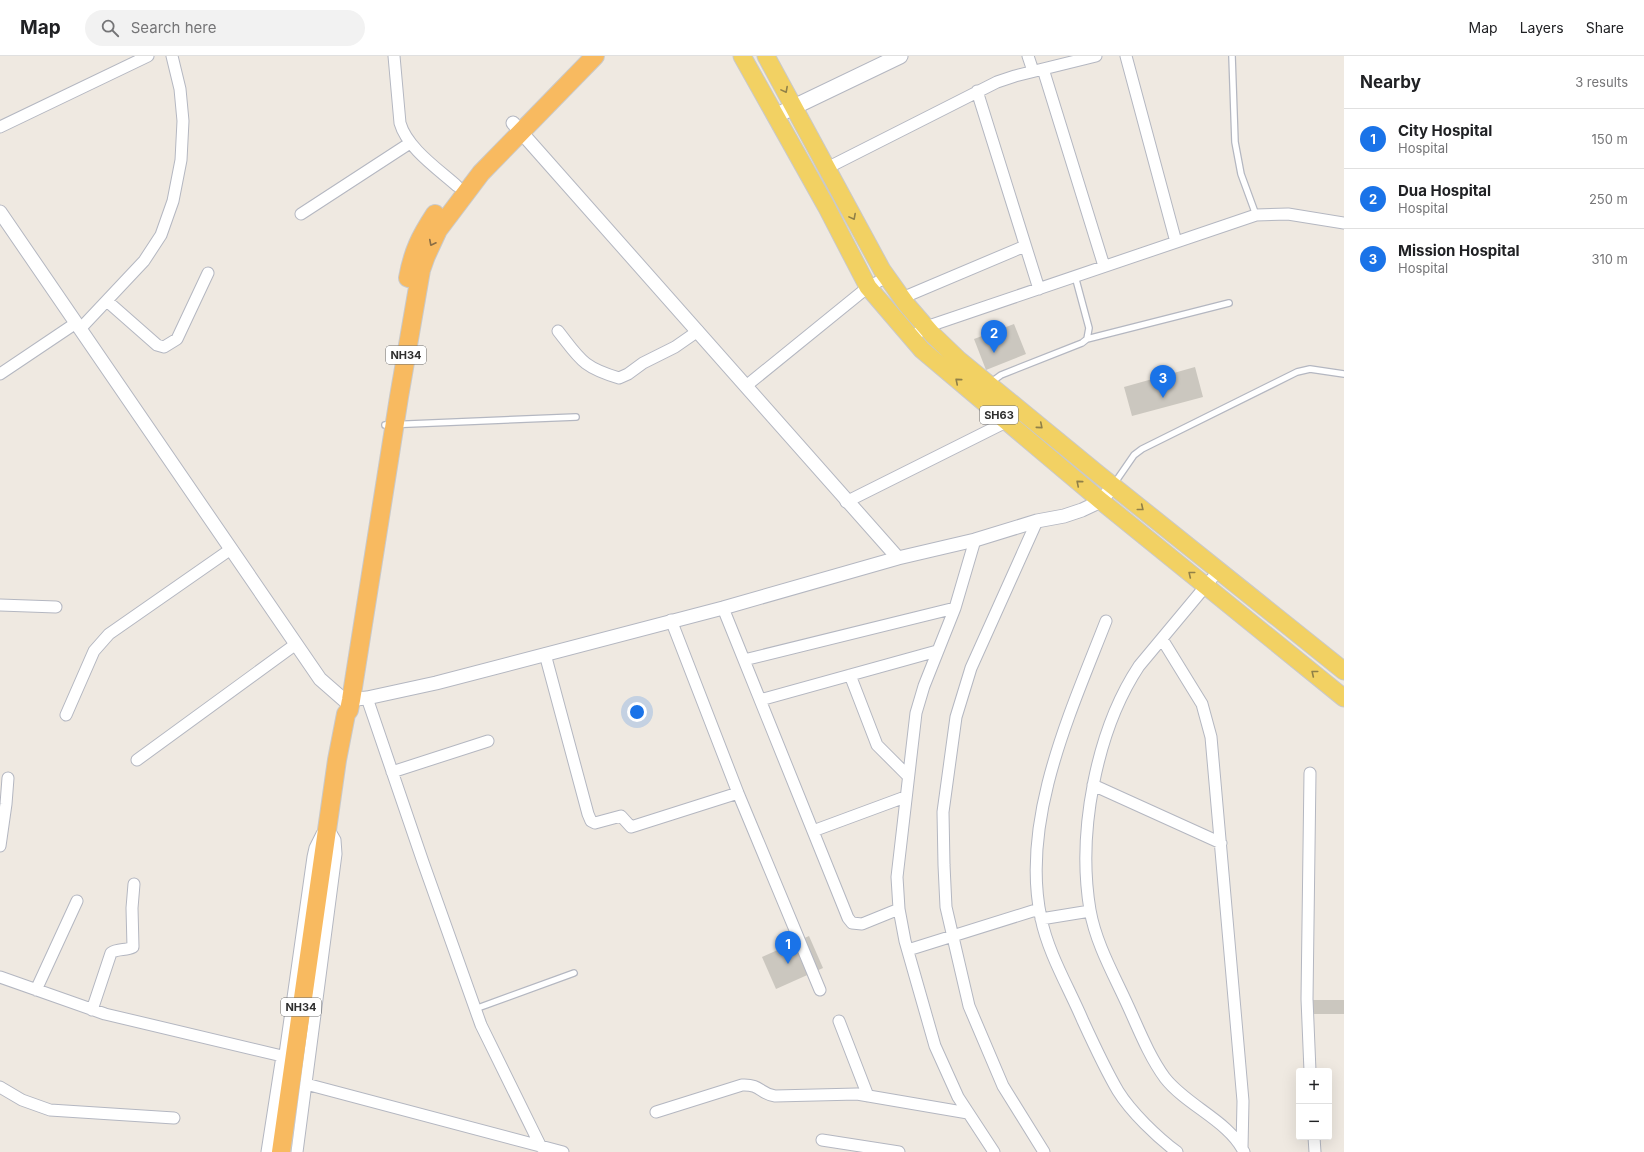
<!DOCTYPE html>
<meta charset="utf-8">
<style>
:root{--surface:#fff;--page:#f2f2f2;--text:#202124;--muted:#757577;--line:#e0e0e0;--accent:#1a73e8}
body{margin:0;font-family:Inter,sans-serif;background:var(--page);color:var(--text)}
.controls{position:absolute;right:12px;bottom:12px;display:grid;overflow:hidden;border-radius:4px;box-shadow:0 4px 16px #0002}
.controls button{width:36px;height:36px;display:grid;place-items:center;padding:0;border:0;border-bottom:1px solid var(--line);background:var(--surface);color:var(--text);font:20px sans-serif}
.you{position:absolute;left:637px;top:656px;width:14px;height:14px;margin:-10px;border:3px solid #fff;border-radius:50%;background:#1a73e8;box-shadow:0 0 0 6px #1a73e833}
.badge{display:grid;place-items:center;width:26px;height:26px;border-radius:50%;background:var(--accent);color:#fff;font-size:13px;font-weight:700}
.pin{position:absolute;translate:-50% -33px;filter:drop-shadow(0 1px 2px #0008)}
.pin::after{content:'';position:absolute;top:21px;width:14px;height:12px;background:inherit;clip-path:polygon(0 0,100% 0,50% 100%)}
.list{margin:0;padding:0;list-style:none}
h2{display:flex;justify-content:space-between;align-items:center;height:52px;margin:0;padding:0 16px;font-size:17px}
h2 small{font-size:13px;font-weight:400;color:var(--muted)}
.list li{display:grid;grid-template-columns:26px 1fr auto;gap:12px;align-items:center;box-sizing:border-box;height:60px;padding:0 16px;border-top:1px solid var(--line)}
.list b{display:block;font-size:15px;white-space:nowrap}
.list p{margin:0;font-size:13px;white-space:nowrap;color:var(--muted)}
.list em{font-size:13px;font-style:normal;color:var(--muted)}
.icon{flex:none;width:22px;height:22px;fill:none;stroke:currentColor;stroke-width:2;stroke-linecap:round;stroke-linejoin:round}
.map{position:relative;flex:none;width:1344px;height:1096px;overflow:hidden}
header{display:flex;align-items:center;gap:24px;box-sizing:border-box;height:56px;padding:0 20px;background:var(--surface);border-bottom:1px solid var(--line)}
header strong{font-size:19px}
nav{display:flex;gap:22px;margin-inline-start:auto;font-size:14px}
.search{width:280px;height:36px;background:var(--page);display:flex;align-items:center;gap:10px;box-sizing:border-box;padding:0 14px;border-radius:22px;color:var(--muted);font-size:15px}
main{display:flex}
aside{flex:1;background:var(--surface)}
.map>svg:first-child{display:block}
</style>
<header>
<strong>Map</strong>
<div class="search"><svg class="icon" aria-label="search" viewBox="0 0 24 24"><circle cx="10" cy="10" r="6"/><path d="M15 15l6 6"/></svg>Search here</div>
<nav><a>Map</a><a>Layers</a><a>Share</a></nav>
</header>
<main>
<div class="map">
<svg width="1344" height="1096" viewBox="0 0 1344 1096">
<rect width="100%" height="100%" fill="#efe9e1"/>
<path fill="#cbc7bf" d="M1014,268L1026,298L986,314L974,283Z
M1195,311L1203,341L1132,360L1124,331Z
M809,880L823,912L776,933L762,901Z
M1311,944H1344V958H1311Z"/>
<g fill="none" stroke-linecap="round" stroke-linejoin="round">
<defs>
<path id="service" d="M1232,0L1235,86L1241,118L1256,159
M1087,283L1229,247
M990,327L1001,319L1082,287L1087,283L1089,272L1075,220
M385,369L576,361
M1114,428L1134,399L1142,393L1297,316L1310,313L1344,318
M475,953L574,917"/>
<path id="minor" d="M394,0L400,67C407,92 438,113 457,130
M1028,0L1033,15
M1126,0L1176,186
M1043,13L1104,210
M977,35L1039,233
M0,71L148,0
M827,112L997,26L1015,20L1096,0
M301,158L410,87
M902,242L1025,190
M107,245L157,289L164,291L177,283L208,217
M80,273L144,205L161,179L173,145L181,104L183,65L180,33L172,0
M558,275C580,303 582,311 619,322L628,318L643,307L675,291L698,275
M911,282L926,271L1256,159L1288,158L1344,167
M0,318L76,267
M746,330L868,231L887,221
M846,446L1008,365L1011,362
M1037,465L971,612L956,661L943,756L944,809L946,851L969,950L1003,1030L1044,1096
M975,484L955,552L924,630L916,657L897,821L899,853L905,885L935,990L958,1041L994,1096
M1219,514L1139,610C1096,675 1077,777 1090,854C1096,888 1114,919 1128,950C1139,974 1149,1000 1165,1022C1187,1050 1229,1065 1244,1096
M0,549L56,551
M723,552L848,862L852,867L862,868L899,853
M671,564L738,737L820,934
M1106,565C1071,655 1020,764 1041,862C1048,897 1069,932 1083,965C1094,989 1105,1013 1118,1035C1131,1056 1157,1081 1177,1096
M1162,583L1202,648L1211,681L1243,1045L1242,1092
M545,598L588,758L591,765L595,767L621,760L631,771L738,737
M744,604L955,552
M850,619L877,689L908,720
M367,642L423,806L481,969L541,1091
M760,644L937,595
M66,659L94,595L109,578L231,493
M137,704L296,588
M392,716L488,685
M1093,729L1221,787
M813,775L905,741
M0,790L6,748L8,722
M1041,863L1090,855
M908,894L1039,853
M0,921L105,958L282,1000L285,998L313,801L315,792L322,778
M36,934L77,845
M92,954L111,897C118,892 126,895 133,891L132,852L134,828
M839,965L868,1040
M1310,1015L1307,943L1310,717
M306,1028L563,1096
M0,1031L22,1044L50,1054L174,1062
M656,1056L742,1029C761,1028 760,1038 775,1040L857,1038L968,1057
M1314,1081L1315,1096
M822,1084L899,1096
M267,1096L282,1000
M297,1096L336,798L335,784L328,772"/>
<path id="tertiary" d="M513,67L898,502
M0,156L320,623L344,644L367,642L436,627L723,552L898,502L975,484L1037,465L1064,460L1082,454L1101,445L1113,430"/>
<path id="secondary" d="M775,60L900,0"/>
<path id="primary" d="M742,0L826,150L868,231L922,294L1101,445L1344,642
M766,0L882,214L907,249L932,278L958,303L1097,417L1344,615"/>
<path id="trunk" d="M408,222C413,195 420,181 435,158
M281,1096L337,704L346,658L349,654L351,644L399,341L421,214L426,200L438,174L481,117L595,0"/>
</defs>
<use href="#service" stroke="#b4b7c1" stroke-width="8"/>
<use href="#minor" stroke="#b4b7c1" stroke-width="13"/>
<use href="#tertiary" stroke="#b4b7c1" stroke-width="15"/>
<use href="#secondary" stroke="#b4b7c1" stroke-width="17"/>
<use href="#primary" stroke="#c9c9c9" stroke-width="19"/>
<use href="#trunk" stroke="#c9c9c9" stroke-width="20"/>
<use href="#service" stroke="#fff" stroke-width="5.5"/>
<use href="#minor" stroke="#fff" stroke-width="11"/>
<use href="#tertiary" stroke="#fff" stroke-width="13"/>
<use href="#secondary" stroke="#fff" stroke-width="15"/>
<use href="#primary" stroke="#f2d163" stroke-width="17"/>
<use href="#trunk" stroke="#f8ba60" stroke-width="18"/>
</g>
<defs><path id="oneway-chevron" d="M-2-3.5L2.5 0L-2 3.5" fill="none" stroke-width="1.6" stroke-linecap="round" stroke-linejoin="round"/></defs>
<g stroke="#908048">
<use href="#oneway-chevron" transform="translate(785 34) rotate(62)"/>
<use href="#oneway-chevron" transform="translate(853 161) rotate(62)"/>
<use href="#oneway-chevron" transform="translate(958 325) rotate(-140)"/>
<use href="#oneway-chevron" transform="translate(1040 370) rotate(40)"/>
<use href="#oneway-chevron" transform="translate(1079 427) rotate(-140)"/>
<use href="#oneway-chevron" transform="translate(1141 452) rotate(39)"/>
<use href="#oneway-chevron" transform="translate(1191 518) rotate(-141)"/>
<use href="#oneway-chevron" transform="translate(1314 617) rotate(-141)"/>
</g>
<use stroke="#896d44" href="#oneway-chevron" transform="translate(432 187) rotate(117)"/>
<g text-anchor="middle" stroke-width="4" stroke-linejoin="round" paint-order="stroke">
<g fill="#fff" stroke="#6d6d6d" stroke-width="1">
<rect x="386" y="290" width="40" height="18" rx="3"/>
<rect x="980" y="350" width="38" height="18" rx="3"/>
<rect x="281" y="942" width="40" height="18" rx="3"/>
</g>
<g font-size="11" font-weight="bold" fill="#2e2e2e">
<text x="406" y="303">NH34</text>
<text x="999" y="363">SH63</text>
<text x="301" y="955">NH34</text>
</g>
</g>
</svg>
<div class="controls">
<button>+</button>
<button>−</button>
</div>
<div class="you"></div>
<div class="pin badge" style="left:788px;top:908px">1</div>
<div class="pin badge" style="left:994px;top:297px">2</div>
<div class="pin badge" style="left:1163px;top:342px">3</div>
</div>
<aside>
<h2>Nearby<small>3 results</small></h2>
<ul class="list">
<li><span class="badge">1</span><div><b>City Hospital</b><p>Hospital</p></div><em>150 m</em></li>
<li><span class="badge">2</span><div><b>Dua Hospital</b><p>Hospital</p></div><em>250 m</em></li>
<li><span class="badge">3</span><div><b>Mission Hospital</b><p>Hospital</p></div><em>310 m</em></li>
</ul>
</aside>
</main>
